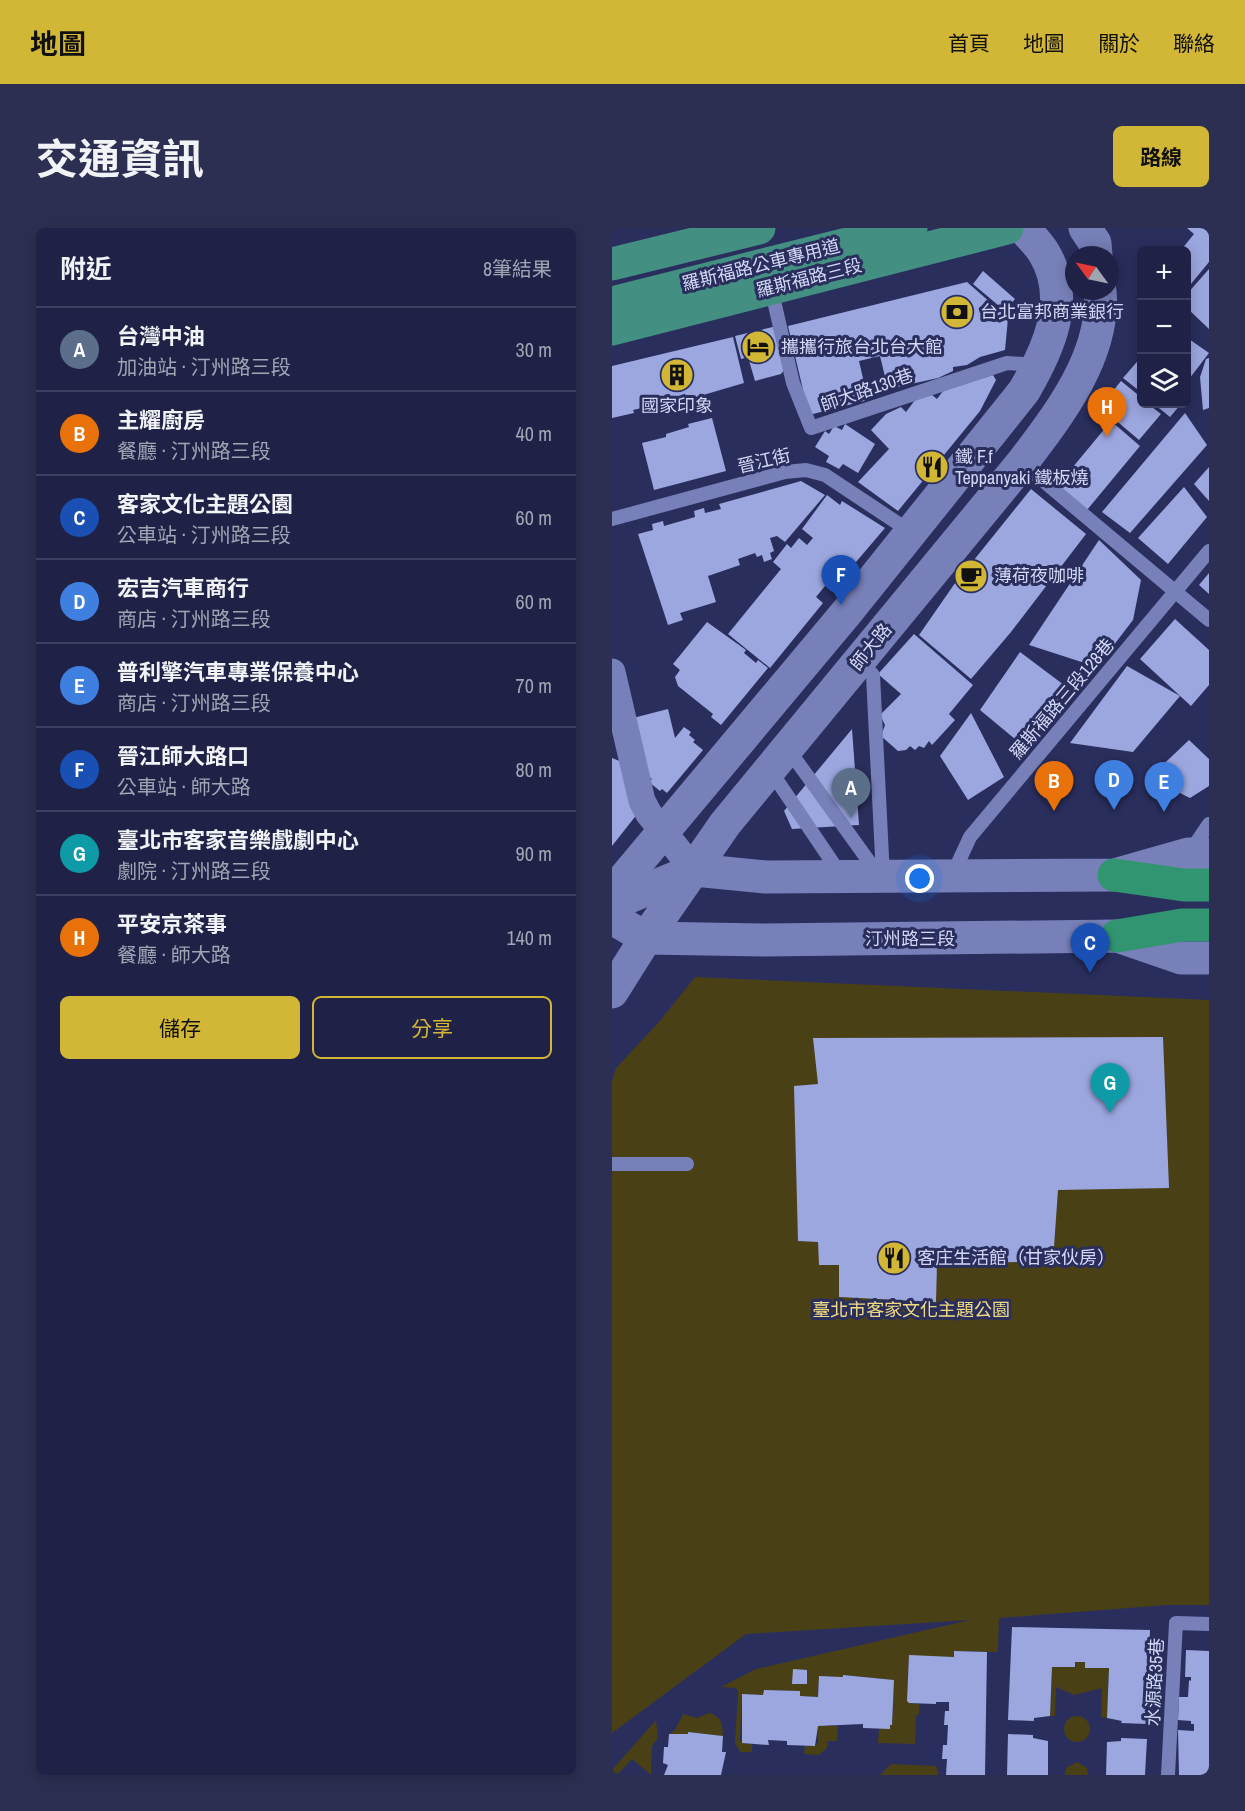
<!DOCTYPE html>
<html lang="zh-TW">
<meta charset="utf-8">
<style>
:root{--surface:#1f2246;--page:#2c2f51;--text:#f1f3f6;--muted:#a1a4b3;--line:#3c3f5f;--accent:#d2b635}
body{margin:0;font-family:"Archivo Narrow","Noto Sans TC",sans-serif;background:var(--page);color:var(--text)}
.controls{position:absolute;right:18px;top:18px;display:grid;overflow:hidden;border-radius:9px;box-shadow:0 3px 15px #0003}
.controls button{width:54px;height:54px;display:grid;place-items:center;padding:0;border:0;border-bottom:2px solid var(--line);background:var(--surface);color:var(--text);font:30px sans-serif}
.compass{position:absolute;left:453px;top:18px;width:54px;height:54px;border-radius:50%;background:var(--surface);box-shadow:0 3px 15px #0003;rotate:303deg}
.you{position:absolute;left:308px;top:651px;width:21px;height:21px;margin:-15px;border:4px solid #fff;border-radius:50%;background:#1a73e8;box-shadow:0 0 0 9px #1a73e833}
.badge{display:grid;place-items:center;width:39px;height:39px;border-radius:50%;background:var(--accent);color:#fff;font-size:20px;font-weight:700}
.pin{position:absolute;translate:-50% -50px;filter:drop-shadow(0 2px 3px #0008)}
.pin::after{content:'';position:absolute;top:32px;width:21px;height:18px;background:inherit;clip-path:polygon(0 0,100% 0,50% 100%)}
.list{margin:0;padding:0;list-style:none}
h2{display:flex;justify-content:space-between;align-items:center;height:78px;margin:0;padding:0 24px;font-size:26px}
h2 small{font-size:20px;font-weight:400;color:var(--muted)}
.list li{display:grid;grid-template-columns:39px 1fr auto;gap:18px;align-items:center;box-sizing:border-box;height:84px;padding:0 24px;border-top:2px solid var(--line)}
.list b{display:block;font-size:22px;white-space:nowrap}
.list p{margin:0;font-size:20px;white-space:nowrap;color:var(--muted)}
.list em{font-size:20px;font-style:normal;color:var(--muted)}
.actions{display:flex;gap:12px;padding:18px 24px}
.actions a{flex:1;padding:14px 0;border:2px solid var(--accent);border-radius:9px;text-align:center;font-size:21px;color:var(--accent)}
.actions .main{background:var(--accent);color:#111}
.icon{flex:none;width:33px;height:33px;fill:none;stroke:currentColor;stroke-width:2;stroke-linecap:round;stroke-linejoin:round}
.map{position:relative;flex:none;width:597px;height:1547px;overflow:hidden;border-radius:9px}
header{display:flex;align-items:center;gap:36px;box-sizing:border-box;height:84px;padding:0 30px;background:var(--accent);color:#111}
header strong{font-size:28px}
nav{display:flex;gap:33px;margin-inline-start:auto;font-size:21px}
.intro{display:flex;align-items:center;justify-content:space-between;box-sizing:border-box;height:144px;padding:0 36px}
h1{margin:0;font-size:42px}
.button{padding:15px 27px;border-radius:9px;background:var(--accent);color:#111;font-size:21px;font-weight:700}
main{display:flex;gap:36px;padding:0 36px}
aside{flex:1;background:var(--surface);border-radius:9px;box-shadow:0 3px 15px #0003}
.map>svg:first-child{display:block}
</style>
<header>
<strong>地圖</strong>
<nav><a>首頁</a><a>地圖</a><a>關於</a><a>聯絡</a></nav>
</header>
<div class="intro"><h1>交通資訊</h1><a class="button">路線</a></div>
<main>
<aside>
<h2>附近<small>8筆結果</small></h2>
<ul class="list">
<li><span class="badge" style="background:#5c6f8a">A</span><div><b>台灣中油</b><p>加油站 · 汀州路三段</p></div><em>30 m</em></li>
<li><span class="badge" style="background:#e8710a">B</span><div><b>主耀廚房</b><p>餐廳 · 汀州路三段</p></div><em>40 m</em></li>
<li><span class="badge" style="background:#1a4fb4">C</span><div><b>客家文化主題公園</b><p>公車站 · 汀州路三段</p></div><em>60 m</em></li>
<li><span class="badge" style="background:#3f7fe0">D</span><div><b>宏吉汽車商行</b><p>商店 · 汀州路三段</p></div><em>60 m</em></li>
<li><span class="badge" style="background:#3f7fe0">E</span><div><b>普利擎汽車專業保養中心</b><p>商店 · 汀州路三段</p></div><em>70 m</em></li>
<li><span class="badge" style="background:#1a4fb4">F</span><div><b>晉江師大路口</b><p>公車站 · 師大路</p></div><em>80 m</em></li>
<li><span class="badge" style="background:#0f9aa8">G</span><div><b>臺北市客家音樂戲劇中心</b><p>劇院 · 汀州路三段</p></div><em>90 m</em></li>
<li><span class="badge" style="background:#e8710a">H</span><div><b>平安京茶事</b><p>餐廳 · 師大路</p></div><em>140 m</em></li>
</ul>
<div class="actions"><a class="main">儲存</a><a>分享</a></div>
</aside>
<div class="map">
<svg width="597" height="1547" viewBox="0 0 597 1547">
<rect width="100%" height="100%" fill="#292e5d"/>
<path fill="#4a4016" d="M83,749L597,772V1377H555L387,1390L386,1424L343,1423L342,1429L297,1428L295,1472L297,1475L307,1476V1487H304L303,1516L266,1515L267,1500L280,1497L282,1452L231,1447V1449L207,1448L206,1469L188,1468L187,1463L152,1462L151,1467L130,1466L128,1511L130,1515L140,1516V1524H128L123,1515L126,1464L124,1460L109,1459L144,1441L358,1392L134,1406L0,1505V853L4,840L47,794Z
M463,1434H473V1440H497L495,1490L489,1489L490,1460L462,1467L444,1459L443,1488H438L440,1439H463Z
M97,1485C110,1489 110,1495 111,1508L76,1504V1506H57L63,1502L71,1486L85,1490Z
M452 1501a13 13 0 1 1 26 0a13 13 0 1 1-26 0Z
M44,1492L46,1510L40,1518L39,1547L20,1531L5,1547H0V1542Z
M206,1498H226L225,1513H216L215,1520L207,1527L192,1526L193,1518H203L206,1514Z
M465,1534L475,1540L476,1547H453L454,1540Z
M279,1536L324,1538L327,1547H268Z"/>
<path fill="#9ca7e0" d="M575,0H597V34L574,62V22H569L582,6Z
M597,41V101L574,79V67Z
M371,43L403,71L393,83L361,56Z
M355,54L396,90L393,122L368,129L355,137L341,139V143L326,150L276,161L268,128L247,133L256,172L197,187L176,98Z
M161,99L172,142L169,146L143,153L136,129L129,131L123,108Z
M121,109L132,155L64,175V172L21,182L22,185L0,190V138Z
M574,109L597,125L574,155Z
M530,128V165L511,150Z
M597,130V180L591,182L588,149L594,131Z
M381,147L384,152L368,183L286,283L246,254L277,221L259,202L274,186L289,179L294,184L303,172L320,167L325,171L331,163Z
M509,153L530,170V176H536L549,186L527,212L488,179Z
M542,176H569L558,189Z
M573,185L595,217L518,305L490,284Z
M100,190L114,243L42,262L30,215L54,209V206L77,199L76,196Z
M499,193L528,218L475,282L446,257Z
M233,196L263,216L246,245L231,236L227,241L214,234L217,228L203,219L213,203L217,206L222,198L230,202Z
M597,239V273L582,256Z
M189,253L213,267L173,314L165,308L158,310L162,323L158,325L160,331L152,334L150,327L145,329L143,325L126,331L128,337L96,348L104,374L68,385L71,392L56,397L26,306L41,302L40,296L51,293L52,298L83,289L82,283L92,280L93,285L109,281L107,276Z
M572,259L595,289L556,336L526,310Z
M419,261L474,306L399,404L359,451L307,407L341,358Z
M215,267L228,277L230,273L273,300L238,341L232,335L204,369L211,375L158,440L116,406L169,341L161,334L175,316L179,320L187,310L195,317L201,310L190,301Z
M487,312L529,352L521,392L485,439L417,417Z
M597,345V366L587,357Z
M563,391L597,422V457L579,478L528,431Z
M95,394L134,422L132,425L144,435L146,432L156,440L109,497L99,489L101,486L66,458L63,449L68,442L61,436Z
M302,406L361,457L337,486L343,492L320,517L317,513L312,520L307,518L303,522L298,518L294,522L286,523L269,508L273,497L268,487L289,466L266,446Z
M408,424L460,463L409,516L368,482Z
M515,438L568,468L521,524L458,515Z
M56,481L63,510L72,499L79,504L77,507L83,512L81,514L91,522L55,565L50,561L48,563L37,554L40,551L36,548L21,490Z
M359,485L392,549L356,572L328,528Z
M240,501L247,597L180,601L172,583Z
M577,512L597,531V558L578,570L537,550Z
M0,530L10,534L26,585L0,618Z
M551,809L557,960L446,962L441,1033L325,1036L324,1074L227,1069V1037H207L206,1014L186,1013L182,858L206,856L201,810Z
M400,1399L538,1402L535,1496L509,1495L510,1493L495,1490L497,1440H473V1434H463V1439H440L438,1488L422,1490V1493L396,1492Z
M574,1422L597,1423V1547H567L566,1502L582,1503V1496H579V1493L566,1492L567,1469H576L577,1452L579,1453V1449H573Z
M342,1423L375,1424L373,1547H334L335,1531H330L331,1517H335L336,1497H332L333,1483H337V1474H324V1476L297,1475L295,1473L297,1427L342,1429Z
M181,1441L195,1442V1456H180Z
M231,1447L282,1452L280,1497H278V1501L251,1500V1496L206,1498L203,1518L175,1517V1513L156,1512L157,1517L130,1515V1466L151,1467L152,1462L188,1463V1468L206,1469L207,1448L231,1449Z
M76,1504L111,1508L110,1524H114L109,1547H52L56,1537L51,1535L52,1519H56L57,1506H76Z
M396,1506L421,1507V1510L436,1513V1547H395Z
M509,1510L535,1511L533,1547H494L495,1514L509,1513Z"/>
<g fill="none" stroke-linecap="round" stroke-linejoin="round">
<path stroke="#7780b8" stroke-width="14" d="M159,60L181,155L199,200L395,135L425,137
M410,235L597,392
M0,291L173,244L194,242L213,247L299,304
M248,433L261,447L271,649
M176,521L266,646
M158,542L229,647
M578,624L597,596
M341,646L358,609L597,323
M0,936H75
M556,1547L564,1395L597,1396"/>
<path stroke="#7780b8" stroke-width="27" d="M0,444L30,573L37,586L82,642"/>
<path stroke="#7780b8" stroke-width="33" d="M473,0L483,15L484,27
M0,665L235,384L412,163C436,122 460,71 432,25C427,16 418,8 411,0
M0,690L34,710L113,596L410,235C446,188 494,126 488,63"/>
<path stroke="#7780b8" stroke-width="33" d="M0,676L82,642L154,649L502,647L576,626H597
M0,764L34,710L152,712L505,708L569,730H597"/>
<path stroke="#439083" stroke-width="33" d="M0,36L147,0
M0,75L299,0
M0,101L395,0"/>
<path stroke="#329571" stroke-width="33" d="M502,647L572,657H597
M505,708L570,697H597"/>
</g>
<defs>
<symbol id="bank-disc" viewBox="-11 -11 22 22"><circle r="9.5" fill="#d2b635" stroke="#292e5d"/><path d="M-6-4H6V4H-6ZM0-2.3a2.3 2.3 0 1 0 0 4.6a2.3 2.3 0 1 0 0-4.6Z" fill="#111"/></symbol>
<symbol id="hotel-disc" viewBox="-11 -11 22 22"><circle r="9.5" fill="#d2b635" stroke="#292e5d"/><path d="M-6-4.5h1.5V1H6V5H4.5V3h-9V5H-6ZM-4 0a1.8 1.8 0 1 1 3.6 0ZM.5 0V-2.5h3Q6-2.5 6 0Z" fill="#111"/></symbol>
<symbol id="building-disc" viewBox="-11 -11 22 22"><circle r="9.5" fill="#d2b635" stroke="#292e5d"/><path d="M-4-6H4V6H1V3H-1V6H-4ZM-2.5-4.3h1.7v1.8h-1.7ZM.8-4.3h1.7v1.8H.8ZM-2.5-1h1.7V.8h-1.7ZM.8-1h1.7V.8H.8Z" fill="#111"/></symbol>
<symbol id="restaurant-disc" viewBox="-11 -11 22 22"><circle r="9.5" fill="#d2b635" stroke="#292e5d"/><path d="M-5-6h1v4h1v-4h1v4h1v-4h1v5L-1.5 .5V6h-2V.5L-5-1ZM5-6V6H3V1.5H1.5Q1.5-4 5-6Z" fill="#111"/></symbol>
<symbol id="cafe-disc" viewBox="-11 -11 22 22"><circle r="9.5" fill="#d2b635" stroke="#292e5d"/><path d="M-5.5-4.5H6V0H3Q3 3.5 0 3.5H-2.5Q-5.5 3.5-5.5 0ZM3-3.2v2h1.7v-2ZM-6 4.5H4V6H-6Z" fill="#111"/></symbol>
</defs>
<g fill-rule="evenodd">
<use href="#bank-disc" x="326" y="65" width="38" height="38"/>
<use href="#hotel-disc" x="127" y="100" width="38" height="38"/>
<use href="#building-disc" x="46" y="128" width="38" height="38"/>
<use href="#restaurant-disc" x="301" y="220" width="38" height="38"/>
<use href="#cafe-disc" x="340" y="329" width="38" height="38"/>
<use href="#restaurant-disc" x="263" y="1011" width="38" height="38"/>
</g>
<g text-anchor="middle" stroke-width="6" stroke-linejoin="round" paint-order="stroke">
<g font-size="18" fill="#d2d8f6" stroke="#292e5d">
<text transform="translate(149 37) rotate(-14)" y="6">羅斯福路公車專用道</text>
<text transform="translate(197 50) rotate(-14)" y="6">羅斯福路三段</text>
<text transform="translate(255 162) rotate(-19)" y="6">師大路130巷</text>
<text transform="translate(152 233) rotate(-13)" y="6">晉江街</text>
<text transform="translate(259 419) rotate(-51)" y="6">師大路</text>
<text transform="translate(450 471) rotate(-50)" y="6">羅斯福路三段128巷</text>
<text x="298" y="717">汀州路三段</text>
<text transform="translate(543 1454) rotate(-87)" y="6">水源路35巷</text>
</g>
<g font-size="18" fill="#d2d8f6" stroke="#292e5d" text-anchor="start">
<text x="368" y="90">台北富邦商業銀行</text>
<text x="169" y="125">攜攜行旅台北台大館</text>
<text x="65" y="184" text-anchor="middle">國家印象</text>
<text x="343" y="235">鐵 F.f<tspan x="343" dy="21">Teppanyaki 鐵板燒</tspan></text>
<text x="382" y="354">薄荷夜咖啡</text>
<text x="305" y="1036">客庄生活館（甘家伙房）</text>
</g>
<g font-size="18" fill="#f0db81" stroke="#292e5d">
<text x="299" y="1088">臺北市客家文化主題公園</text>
</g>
</g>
</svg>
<div class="controls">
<button>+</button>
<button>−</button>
<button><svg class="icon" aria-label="layers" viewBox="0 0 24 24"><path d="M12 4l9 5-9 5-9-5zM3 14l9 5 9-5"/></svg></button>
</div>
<svg class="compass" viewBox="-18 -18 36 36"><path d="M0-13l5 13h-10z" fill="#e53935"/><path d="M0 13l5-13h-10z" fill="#a1a4b3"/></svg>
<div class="you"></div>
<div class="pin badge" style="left:239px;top:590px;background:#5c6f8a">A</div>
<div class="pin badge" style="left:442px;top:583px;background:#e8710a">B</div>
<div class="pin badge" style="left:478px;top:745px;background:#1a4fb4">C</div>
<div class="pin badge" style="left:502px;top:582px;background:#3f7fe0">D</div>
<div class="pin badge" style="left:552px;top:584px;background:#3f7fe0">E</div>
<div class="pin badge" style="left:229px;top:377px;background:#1a4fb4">F</div>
<div class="pin badge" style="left:498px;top:885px;background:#0f9aa8">G</div>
<div class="pin badge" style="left:495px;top:209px;background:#e8710a">H</div>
</div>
</main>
